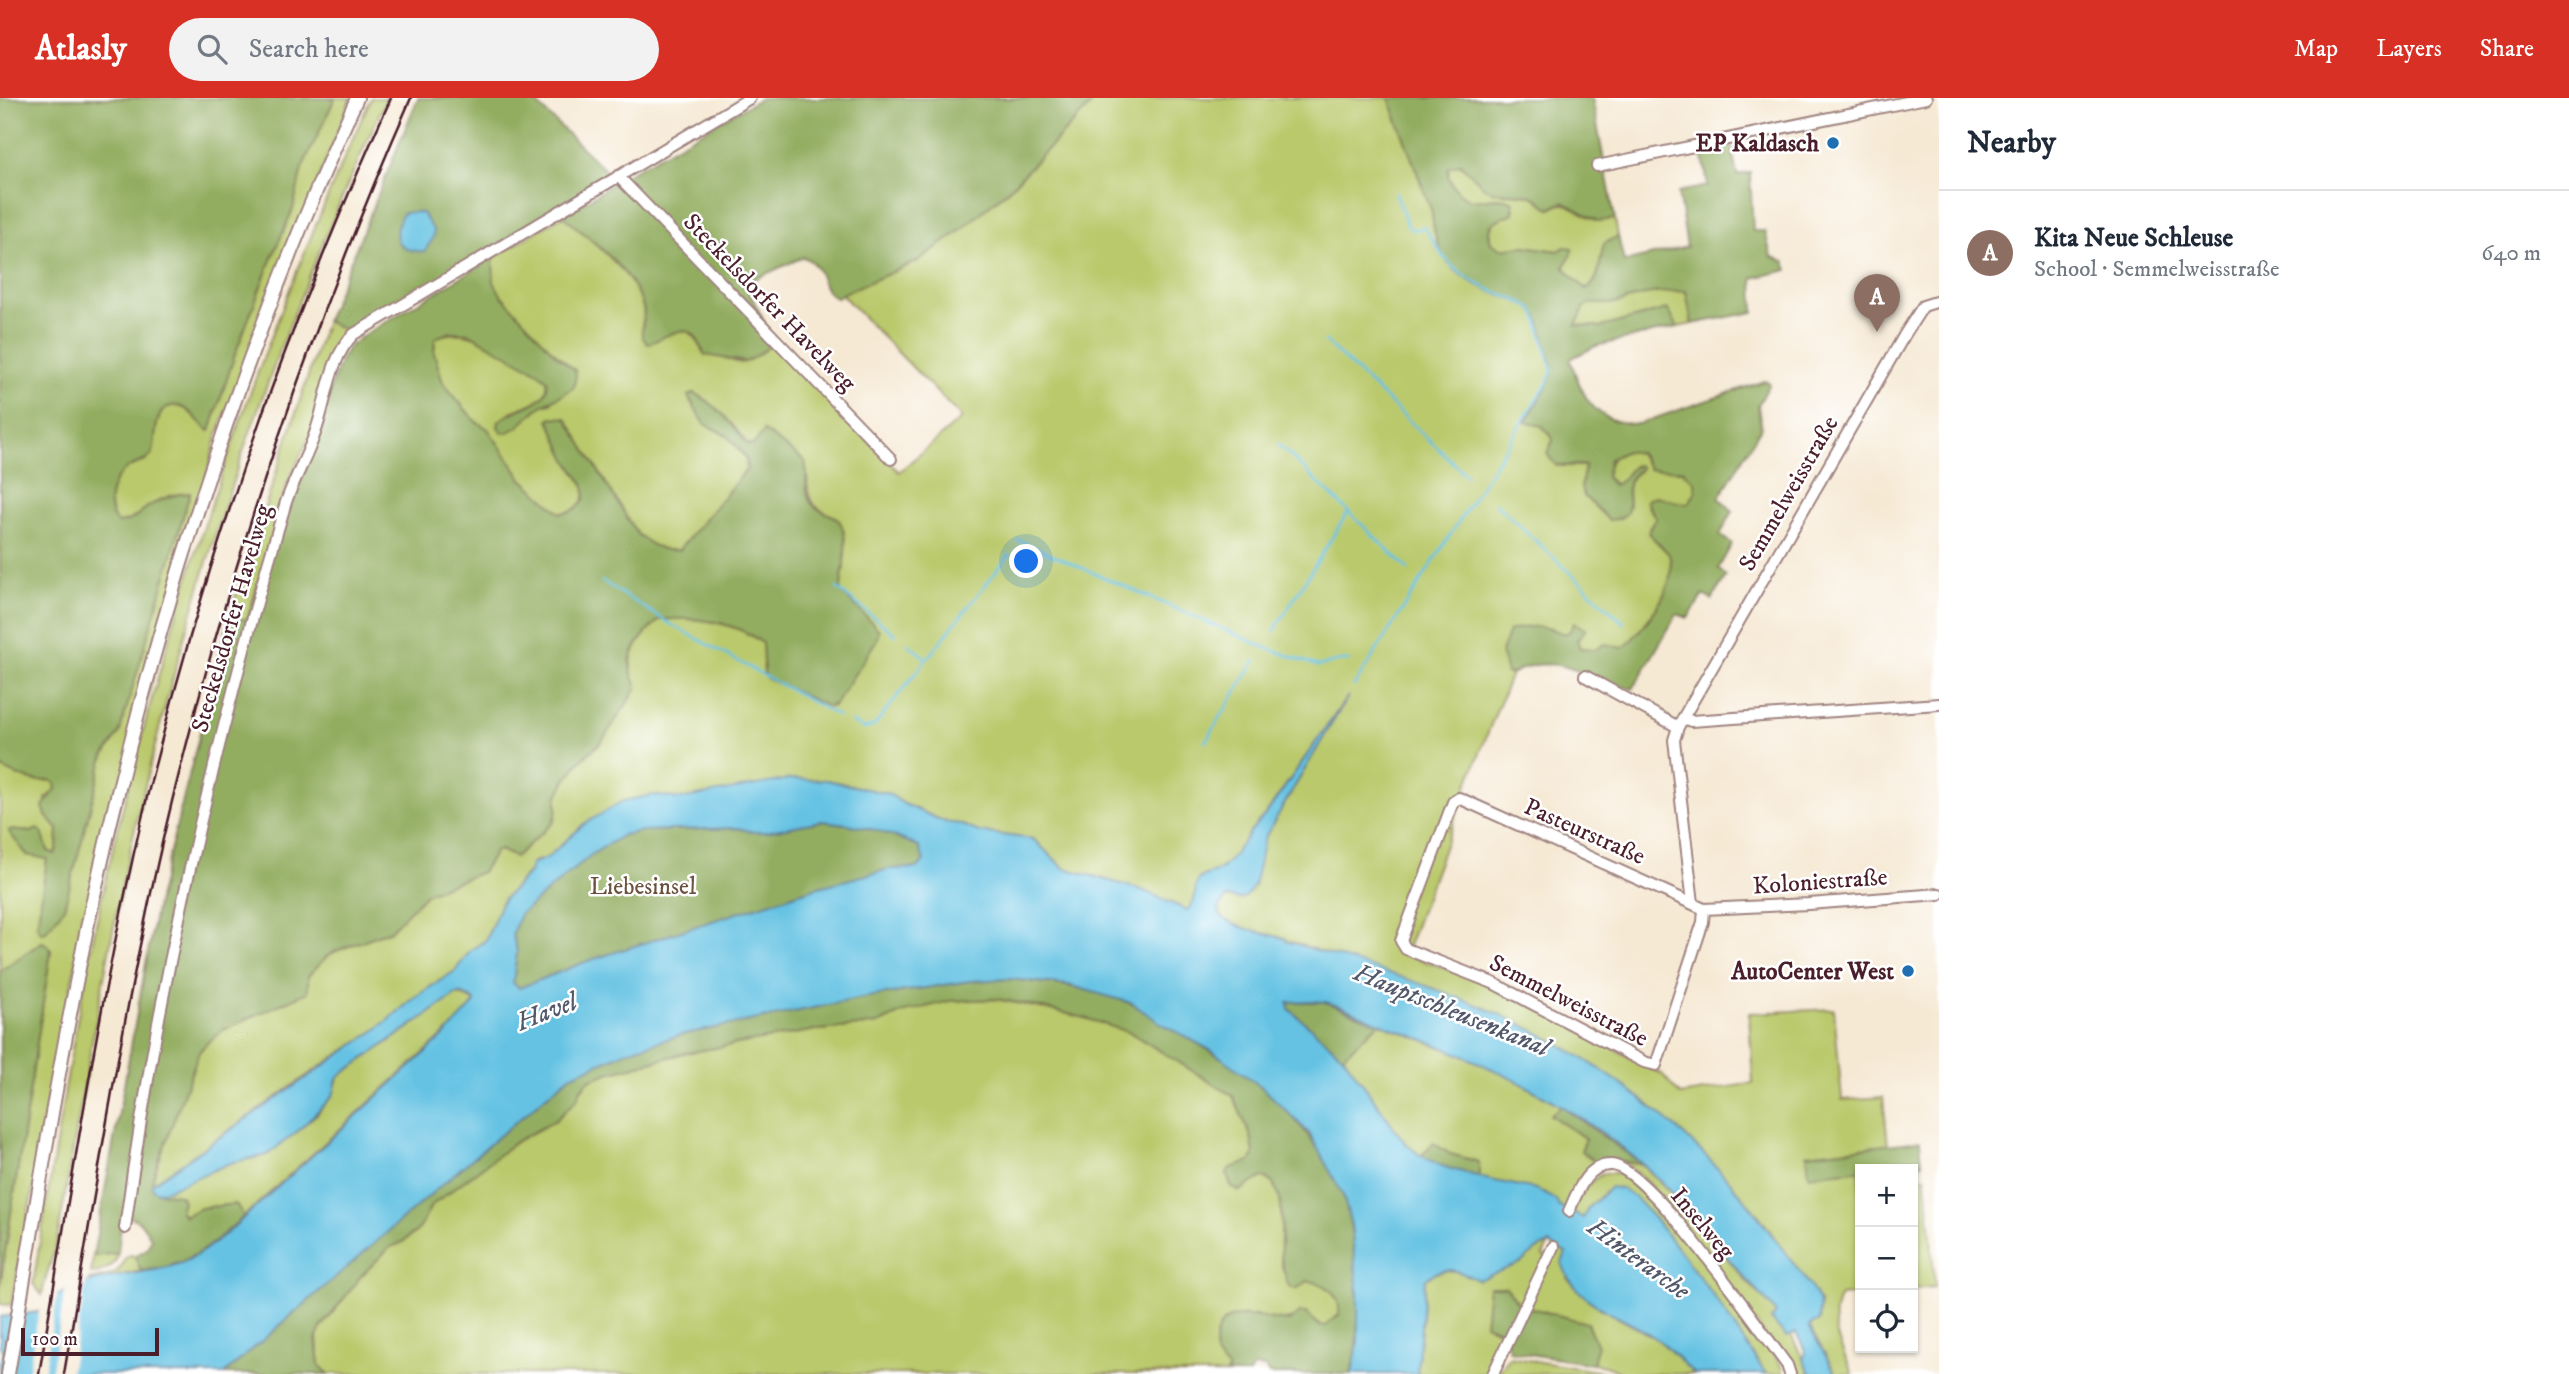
<!DOCTYPE html>
<meta charset="utf-8">
<style>
:root{--surface:#fff;--page:#f2f2f3;--text:#1f2937;--muted:#747a83;--line:#e0e1e3;--accent:#d93025}
body{margin:0;font-family:"IM FELL DW Pica",serif;background:var(--page);color:var(--text)}
.controls{position:absolute;right:21px;bottom:21px;display:grid;overflow:hidden;border-radius:0px;box-shadow:0 2px 5px #0004}
.controls button{width:63px;height:63px;display:grid;place-items:center;padding:0;border:0;border-bottom:2px solid var(--line);background:var(--surface);color:var(--text);font:35px sans-serif}
.scale{position:absolute;left:21px;bottom:18px;width:138px;box-sizing:border-box;padding-left:7px;border:4px solid #4a1f2b;border-top:0;font-size:19px;line-height:24px;white-space:nowrap;color:#4a1f2b;-webkit-text-stroke:5px #fff;paint-order:stroke}
.you{position:absolute;left:1027px;top:464px;width:24px;height:24px;margin:-18px;border:5px solid #fff;border-radius:50%;background:#1a73e8;box-shadow:0 0 0 10px #1a73e833}
.badge{display:grid;place-items:center;width:46px;height:46px;border-radius:50%;background:var(--accent);color:#fff;font-size:23px;font-weight:700}
.pin{position:absolute;translate:-50% -58px;filter:drop-shadow(0 2px 4px #0008)}
.pin::after{content:'';position:absolute;top:37px;width:24px;height:21px;background:inherit;clip-path:polygon(0 0,100% 0,50% 100%)}
.list{margin:0;padding:0;list-style:none}
h2{display:flex;justify-content:space-between;align-items:center;height:91px;margin:0;padding:0 28px;font-size:30px}
h2 small{font-size:23px;font-weight:400;color:var(--muted)}
.list li{display:grid;grid-template-columns:46px 1fr auto;gap:21px;align-items:center;box-sizing:border-box;height:126px;padding:0 28px;border-top:2px solid var(--line)}
.list b{display:block;font-size:26px;white-space:nowrap}
.list p{margin:0;font-size:23px;white-space:nowrap;color:var(--muted)}
.list em{font-size:23px;font-style:normal;color:var(--muted)}
.icon{flex:none;width:38px;height:38px;fill:none;stroke:currentColor;stroke-width:2;stroke-linecap:round;stroke-linejoin:round}
.map{position:relative;flex:none;width:1939px;height:1276px;overflow:hidden}
header{display:flex;align-items:center;gap:42px;box-sizing:border-box;height:98px;padding:0 35px;background:var(--accent);color:#fff}
header strong{font-size:33px}
nav{display:flex;gap:38px;margin-inline-start:auto;font-size:24px}
.search{width:490px;height:63px;background:var(--page);display:flex;align-items:center;gap:18px;box-sizing:border-box;padding:0 24px;border-radius:38px;color:var(--muted);font-size:26px}
main{display:flex}
aside{flex:1;background:var(--surface)}
.map>svg:first-child{display:block}
</style>
<header>
<strong>Atlasly</strong>
<div class="search"><svg class="icon" aria-label="search" viewBox="0 0 24 24"><circle cx="10" cy="10" r="6"/><path d="M15 15l6 6"/></svg>Search here</div>
<nav><a>Map</a><a>Layers</a><a>Share</a></nav>
</header>
<main>
<div class="map">
<svg width="1939" height="1276" viewBox="0 0 1939 1276">
<rect width="100%" height="100%" fill="#fff"/>
<filter id="ink" filterUnits="userSpaceOnUse"><feTurbulence type="fractalNoise" baseFrequency=".0143" numOctaves="2"/><feDisplacementMap in="SourceGraphic" scale="14" xChannelSelector="R" yChannelSelector="G"/><feConvolveMatrix kernelMatrix="1 2 1 2 8 2 1 2 1" color-interpolation-filters="sRGB"/></filter>
<filter id="wash" filterUnits="userSpaceOnUse"><feTurbulence type="fractalNoise" baseFrequency=".00686" numOctaves="4" result="noise"/><feDisplacementMap in="SourceGraphic" scale="28" xChannelSelector="R" yChannelSelector="G"/><feGaussianBlur stdDeviation="1.57" result="paint"/><feColorMatrix in="noise" values="0 0 0 0 0 0 0 0 0 0 0 0 0 0 0 0 0 1.4 0 .05"/><feComposite in="paint" operator="in"/></filter>
<g filter="url(#wash)">
<rect width="100%" height="100%" fill="#f6e9d4"/>
<path fill="#bac96c" stroke="#82744c" stroke-width="2" d="M335,0H351L218,335L73,878L11,1207L0,1206V1187L51,853L13,864L0,873V669C17,677 31,686 50,682L55,685L56,691L46,700V718L58,731L57,751L54,756L48,753L42,735L10,732L47,761L46,781L104,658L119,635L190,395C177,395 163,399 151,407C138,414 133,425 117,425C104,407 110,380 129,369C136,365 148,364 152,356C157,345 152,312 171,308C190,305 197,326 210,332L234,259L270,164L293,111L302,70Z
M371,0H387C270,249 181,514 123,783C98,903 78,1023 57,1143C52,1162 45,1178 42,1197L33,1186C56,1049 76,911 107,776C169,509 258,249 371,0Z
M1097,0H1389L1432,114L1434,133L1530,209C1539,217 1554,263 1551,275C1547,292 1535,309 1525,323L1542,327L1553,339V343L1549,349L1556,368H1585L1581,389L1584,398L1609,422L1629,409C1629,394 1624,381 1639,373L1635,367C1626,372 1625,383 1616,387L1606,379C1609,359 1617,348 1639,355L1646,367L1657,372C1672,366 1686,373 1695,384L1696,393L1689,405L1683,406L1655,398L1648,409L1656,420L1649,430L1652,439L1669,456C1679,489 1648,523 1628,546L1622,550L1605,546C1596,551 1585,556 1577,546L1579,538L1574,528L1569,535L1563,536L1550,530L1507,575L1511,576L1468,685L1405,856L1486,885L1571,927L1663,977L1680,997L1753,985L1749,915L1834,911L1842,1002L1883,999L1888,1047L1807,1056L1810,1077L1860,1071V1196L1840,1198C1826,1223 1842,1252 1853,1276H1836C1827,1258 1817,1245 1809,1227L1819,1223L1820,1204L1760,1119L1721,1075L1646,1004L1598,971L1494,914L1429,889L1285,842V840C1271,837 1229,830 1221,818C1216,811 1222,804 1227,799L1240,801L1254,788L1260,751L1265,739L1346,601L1266,716C1245,734 1232,774 1203,778L1195,803L1187,812L1142,792L1064,770L1033,741L979,734L960,727L946,724L904,706L889,696L827,682L680,701L653,697L584,726L547,760L533,764L529,774L502,803L486,842L471,852L455,873L418,897L377,931L312,974L152,1086L154,1076L199,954L206,946L224,931L308,893V878L326,859L336,853L391,832L427,795L482,774L496,753L500,752L515,759L555,721L557,700L561,690L579,664L602,643L631,572C629,552 645,535 659,522C693,518 735,523 762,545L764,575L832,609L878,536L879,532L840,493L844,469L836,419C808,408 808,402 807,373L756,344L753,347L747,346L731,325L694,295L689,301L705,326L728,338L746,360L747,371L679,452C662,454 649,447 637,436L566,320C567,333 565,353 570,366C572,373 580,378 583,385C590,401 576,415 560,415L522,381L488,331L475,323L443,285L434,255L435,240C472,224 507,257 538,274L547,282C551,304 526,307 510,314L516,330L542,307L551,305L575,272C555,256 499,204 493,182C492,175 493,167 493,160L563,118C588,140 655,189 642,227L664,238C688,229 692,231 703,254L740,265L746,264L775,245L899,374L962,320L841,196L916,164L957,135L1010,90Z
M1455,66H1460C1471,75 1480,89 1495,94C1508,97 1522,93 1535,99C1543,103 1544,109 1553,110C1569,98 1580,117 1596,122C1602,123 1609,121 1615,121L1618,138L1604,146C1599,161 1601,179 1589,190C1579,189 1565,176 1565,166L1571,158L1565,149L1558,153L1524,148L1501,151L1491,145C1488,135 1490,126 1499,119L1506,118L1514,112L1513,105C1484,89 1471,122 1448,79L1449,69Z
M1686,193L1692,226L1678,229L1667,211L1602,229L1576,228L1584,209L1589,206H1614L1651,195Z
M326,223L350,234L341,243L337,250L313,332L287,386L247,522L229,519Z
M457,896L475,903L465,918L244,1118L235,1106L201,1110L185,1118L180,1114L182,1107L159,1094L230,1065L267,1057L318,1015L335,990L338,979Z
M995,901L1085,919L1131,935L1233,998L1251,1038L1254,1056L1250,1064L1243,1068L1239,1093L1262,1079C1295,1088 1274,1148 1283,1172C1286,1178 1292,1185 1296,1191L1308,1183C1327,1185 1341,1197 1339,1217L1325,1228H1320L1306,1215C1285,1225 1277,1223 1255,1217L1218,1260L1228,1269L1229,1272L1225,1276H329L319,1267L317,1236L361,1178L390,1149L401,1145L415,1135L430,1108L517,1043L556,1022L589,982L608,975L681,956L810,933L878,926L901,915L928,907L950,903Z
M1379,925L1490,968L1561,1008L1551,1017L1586,1041L1581,1053L1596,1065L1585,1074L1565,1112L1479,1079V1064L1450,1056L1433,1045L1421,1058L1406,1046L1343,958Z
M1617,1062L1642,1066L1684,1108L1748,1185L1768,1204L1776,1215L1786,1239L1791,1237L1811,1276H1795L1650,1087L1628,1067Z
M1605,1075H1617L1624,1077C1687,1132 1734,1203 1783,1270V1276H1766L1713,1197L1654,1120L1611,1089L1588,1110L1583,1121L1572,1115C1580,1099 1587,1082 1605,1075Z
M1926,1079L1935,1189L1913,1191V1080Z
M1549,1146L1543,1157L1550,1161L1555,1150L1567,1155V1180L1600,1210L1659,1242L1695,1276H1625L1605,1268L1593,1266L1597,1248L1587,1225L1520,1207L1505,1189H1489L1504,1234L1485,1276H1417L1425,1182C1445,1166 1457,1173 1478,1181L1521,1165L1536,1152Z
M118,1155C116,1169 104,1173 91,1176L93,1158Z
M130,1157L135,1158L141,1173L89,1184V1182C105,1178 121,1178 125,1160Z
M1509,1259L1603,1274L1607,1276H1497Z"/>
<path fill="#93ad60" stroke="#6e6646" stroke-width="2" d="M0,0H335L302,70L293,111L270,164L234,259L210,333C197,326 190,305 171,308C152,312 157,345 152,356C148,364 136,365 129,369C110,380 103,408 117,425C133,425 139,414 151,407C164,399 176,396 190,395L119,636L104,658L64,810L46,833L42,835L37,828L47,761L27,757L9,734L10,732L31,734L38,731L42,734L48,753L55,756L57,751L58,731L46,718L43,708L56,691L55,685L50,682C31,686 17,677 0,669Z
M418,0H531L610,77L492,151L350,234L326,223Z
M761,0H1097L1010,90L957,135L916,164L841,196L838,200C816,193 827,168 803,159L748,184L746,188L775,245L746,264L705,257C701,251 699,241 693,236C681,226 660,242 648,246C637,237 644,229 644,217C645,211 642,206 640,201C625,166 591,142 563,118L629,75Z
M1389,0H1592L1615,121L1598,123L1563,104L1550,111L1536,100L1525,96L1495,94L1485,90L1460,66L1449,69C1447,78 1449,83 1455,90C1474,115 1490,92 1513,104V115C1499,122 1483,123 1491,145L1501,151L1524,148L1558,153L1565,149L1572,150C1574,159 1565,162 1564,170L1586,191C1602,183 1599,161 1604,146L1618,138L1624,164L1687,149L1678,94L1708,88L1702,53L1731,47L1737,77L1750,75L1753,133H1765L1771,158L1785,164L1788,172L1753,180L1754,214L1692,226L1686,193L1651,195L1614,206H1589L1584,210L1576,227L1602,229L1667,211L1678,229L1596,248L1570,261C1582,298 1594,326 1638,326L1764,283L1769,284V287L1758,307L1761,330L1719,400L1733,413L1720,437L1732,446L1718,471L1726,478L1712,502L1703,497L1688,520L1677,516L1633,591L1618,588L1613,590C1578,572 1549,555 1511,576L1507,575L1501,554L1509,533C1529,527 1544,527 1564,536L1569,534L1574,525L1586,531L1577,542L1580,550L1596,551L1605,546L1622,550L1628,546C1648,523 1679,489 1669,456L1648,435L1656,420L1646,403C1661,392 1673,408 1689,405L1696,393L1695,384L1682,372L1649,371L1640,355L1626,353L1610,361L1606,379L1613,387C1625,385 1626,370 1638,367L1641,370C1637,374 1631,376 1629,382C1623,400 1640,420 1609,422L1584,398L1581,389L1585,368C1566,363 1558,377 1547,355L1553,343L1552,339L1542,328L1525,324C1532,312 1552,285 1552,271C1552,261 1546,250 1544,240C1541,230 1540,218 1532,211C1522,203 1508,201 1497,196C1452,176 1436,164 1432,114Z
M493,160L494,184L501,197L556,257L575,272L576,277L574,289C563,298 550,302 540,309C527,318 519,333 503,335L498,329L499,323C514,309 552,307 547,282L538,274L468,235L451,234L435,240L434,255L443,285L475,323L488,331L522,381L560,415C568,415 574,413 580,407C594,392 575,376 568,363C561,350 555,336 549,322L551,319L566,320L637,436C650,447 662,454 679,452L747,371L746,360L728,338L705,326L688,298L694,295C716,305 733,327 747,346L753,347L764,333L805,363C808,376 803,396 812,406C820,417 837,414 842,428C850,449 841,473 841,493L879,532L876,543L836,605L828,609L766,580L764,575L762,545C735,523 693,518 659,522C648,532 633,547 630,563C629,572 635,582 637,590L602,643L579,664L565,683L557,700V712L553,725L515,759L500,752L496,753L482,774L427,795L391,832L336,853L326,859L308,878V894L224,931L206,946L199,954L154,1076L152,1086L157,1094L180,1097L183,1103L180,1113L185,1118L201,1110L236,1106L244,1118C212,1148 186,1170 141,1173L135,1158L147,1151L151,1141C146,1128 136,1119 122,1117L118,1155L93,1158L157,805L229,519L247,522L341,261L349,249L364,237Z
M821,723C857,726 887,733 919,749L924,762L918,770L890,771L815,790L588,863L519,890L513,885L517,853L512,835L520,816L591,757L623,737L642,733L738,730L753,734H765Z
M42,844L48,847L51,853L0,1187V873Z
M1009,881C1050,885 1090,889 1129,905C1146,911 1162,926 1179,935C1249,972 1312,1022 1343,1097C1351,1118 1352,1142 1355,1165C1359,1203 1360,1239 1351,1276H1269L1265,1270L1254,1269L1248,1276H1225L1229,1273C1226,1267 1222,1266 1218,1260C1214,1255 1215,1244 1216,1238C1223,1204 1267,1223 1290,1223L1299,1215H1306L1320,1228H1325L1339,1217C1341,1197 1327,1185 1308,1183L1296,1191L1289,1189C1285,1178 1282,1168 1281,1156C1280,1134 1289,1086 1262,1079L1239,1093L1231,1089L1227,1075L1230,1070L1250,1064L1254,1056L1251,1038L1233,998L1131,935L1085,920L1026,906L995,901L950,903L901,915L878,926L810,933L681,956L608,975L589,982L580,992L578,1000L556,1022L517,1043L431,1108L420,1130L401,1145L390,1149L361,1178L321,1230L316,1241L319,1267L329,1276H224L453,1077L570,978L630,952L680,937L867,899L970,883Z
M1288,904H1325L1379,925L1343,958L1289,911Z
M1561,1008L1642,1066L1606,1061L1596,1065L1581,1053L1586,1041L1550,1017Z
M1920,1043L1922,1065L1809,1077L1807,1056Z
M1433,1045L1450,1056L1479,1064V1079L1442,1068L1421,1058Z
M1489,1189H1506L1520,1207L1587,1225L1597,1248L1593,1266L1510,1253L1504,1234L1485,1226Z"/>
<path fill="#65c2e3" stroke="#587087" stroke-width="2" fill-rule="evenodd" d="M414,114L422,115L434,133L433,140L425,153C397,155 389,139 403,115Z
M1348,598L1265,739C1259,754 1259,793 1243,800C1238,802 1232,800 1227,799C1223,803 1218,808 1219,813C1220,828 1273,837 1286,841V843C1355,864 1425,885 1492,913C1602,960 1703,1039 1772,1137C1786,1156 1809,1182 1818,1202C1821,1208 1819,1216 1819,1223L1809,1228C1817,1245 1827,1258 1836,1276H1811L1803,1261L1806,1254L1796,1235L1786,1239L1771,1222L1776,1215C1765,1199 1749,1186 1737,1171C1709,1137 1681,1102 1649,1072C1577,1008 1489,965 1400,933C1377,925 1348,909 1325,904C1314,902 1300,904 1288,904L1289,911L1343,958L1406,1046L1421,1058L1442,1068L1490,1082L1536,1091L1557,1103L1558,1108L1583,1120L1588,1110L1611,1089L1622,1091L1634,1098L1654,1120L1713,1197L1766,1276H1695C1682,1266 1672,1252 1658,1242C1625,1217 1577,1211 1562,1165L1566,1155L1549,1146L1536,1152L1521,1165L1478,1182C1457,1173 1445,1165 1425,1182L1417,1276H1352L1358,1246V1194L1351,1127L1343,1097L1309,1035L1262,989L1212,953L1159,924L1131,905L1068,887L1009,881L970,883L867,899L680,937L630,952L570,978L453,1077L224,1276H0V1264L4,1254L0,1248V1219L38,1214C74,1173 134,1182 181,1165C199,1158 212,1146 227,1135L444,938L474,906L475,903L463,896H457L338,979C334,986 337,993 331,1000L298,1033L267,1057L230,1065L167,1092L157,1094L152,1090V1086L159,1081L377,931L418,897L455,873L471,852L486,842L502,803L529,775L531,766L547,760L584,726L623,703L653,697L680,701L790,681L827,682L889,696L904,706L945,724L960,726L979,734L1033,741L1064,770L1142,792L1187,812C1199,803 1192,794 1198,783C1202,775 1214,777 1221,771C1239,755 1248,732 1266,716ZM821,723C857,726 887,733 919,749L924,762L918,770L890,771L815,790L588,863L519,890L513,885L517,853L512,836L520,816L591,757L623,737L642,733L738,730L753,734H765Z"/>
<path fill="#f6e9d4" d="M87,1181L70,1276H51L66,1189Z
M58,1194L44,1276H28L40,1206Z"/>
<g fill="none" stroke-linecap="round" stroke-linejoin="round">
<path stroke="#65c2e3" stroke-width="2.5" d="M1325,243L1467,378
M1278,346L1408,471
M1495,405L1624,525
M1018,442L1264,549L1318,568L1341,563H1349
M602,483L672,527L838,618
M837,490L896,537
M1274,533L1348,414
M908,546L927,561
M1354,588L1547,285L1552,272L1535,214C1525,203 1510,201 1497,195C1459,179 1446,167 1426,131L1424,129L1414,132L1408,129L1396,95
M851,624L864,631L874,628L1009,457
M1205,644L1255,563"/>
</g>
</g>
<g filter="url(#ink)">
<g fill="none" stroke-linecap="round" stroke-linejoin="round">
<defs>
<path id="minor" d="M1597,68L1926,0
M618,78L891,361
M1585,578L1678,629L1683,620L1691,623L1939,606
M1683,620L1905,236L1923,208L1939,203
M1678,629L1674,642L1693,805
M1459,700L1704,811L1703,824L1656,967L1644,964L1493,885L1406,851L1401,843L1453,704Z
M1704,811L1809,806L1939,796
M1569,1113C1577,1095 1586,1067 1610,1067C1646,1065 1761,1233 1787,1267L1790,1276
M125,1130C158,883 215,642 286,404C294,381 306,361 314,338C327,305 328,261 354,236L750,0
M1493,1276L1553,1149"/>
<path id="major" d="M8,1276C35,1116 60,955 94,797C154,524 241,254 357,0"/>
</defs>
<use href="#minor" stroke="#a08480" stroke-width="14"/>
<use href="#major" stroke="#a08480" stroke-width="16"/>
<use href="#minor" stroke="#fff" stroke-width="10"/>
<use href="#major" stroke="#fff" stroke-width="12"/>
<path stroke="#4a1f2b" stroke-width="2.5" d="M39,1276C72,1083 101,889 147,699C206,458 288,225 391,0
M64,1276C94,1099 122,920 162,745C222,490 305,240 411,0"/>
</g>
</g>
<g fill="#1f6fb2" stroke="#fff" stroke-width="2.5">
<circle cx="1833" cy="45" r="7"/>
<circle cx="1908" cy="873" r="7"/>
</g>
<g text-anchor="middle" stroke-width="5" stroke-linejoin="round" paint-order="stroke">
<g font-size="24" font-weight="bold" fill="#4a1f2b" stroke="#fff" text-anchor="end">
<text x="1819" y="53">EP Kaldasch</text>
<text x="1894" y="881">AutoCenter West</text>
</g>
<g font-size="24" fill="#4a1f2b" stroke="#fff">
<text transform="translate(770 204) rotate(46)" y="8">Steckelsdorfer Havelweg</text>
<text transform="translate(1788 395) rotate(-60)" y="8">Semmelweisstraße</text>
<text transform="translate(231 520) rotate(-74)" y="8">Steckelsdorfer Havelweg</text>
<text transform="translate(1585 733) rotate(24)" y="8">Pasteurstraße</text>
<text transform="translate(1820 783) rotate(-4)" y="8">Koloniestraße</text>
<text transform="translate(1569 902) rotate(27)" y="8">Semmelweisstraße</text>
<text transform="translate(1703 1125) rotate(50)" y="8">Inselweg</text>
</g>
<g font-size="24" fill="#6c523e" stroke="#fff">
<text x="643" y="796">Liebesinsel</text>
</g>
<g font-size="26" font-style="italic" fill="#53586b" stroke="#fff">
<text transform="translate(1452 911) rotate(22)" y="9">Hauptschleusenkanal</text>
<text transform="translate(546 913) rotate(-22)" y="9">Havel</text>
<text transform="translate(1639 1160) rotate(36)" y="9">Hinterarche</text>
</g>
</g>
</svg>
<div class="controls">
<button>+</button>
<button>−</button>
<button><svg class="icon" aria-label="locate" viewBox="0 0 24 24"><circle cx="12" cy="12" r="6"/><path d="M12 2v4M12 18v4M2 12h4M18 12h4"/></svg></button>
</div>
<div class="scale">100 m</div>
<div class="you"></div>
<div class="pin badge" style="left:1877px;top:234px;background:#8d6e63">A</div>
</div>
<aside>
<h2>Nearby<small></small></h2>
<ul class="list">
<li><span class="badge" style="background:#8d6e63">A</span><div><b>Kita Neue Schleuse</b><p>School · Semmelweisstraße</p></div><em>640 m</em></li>
</ul>
</aside>
</main>
